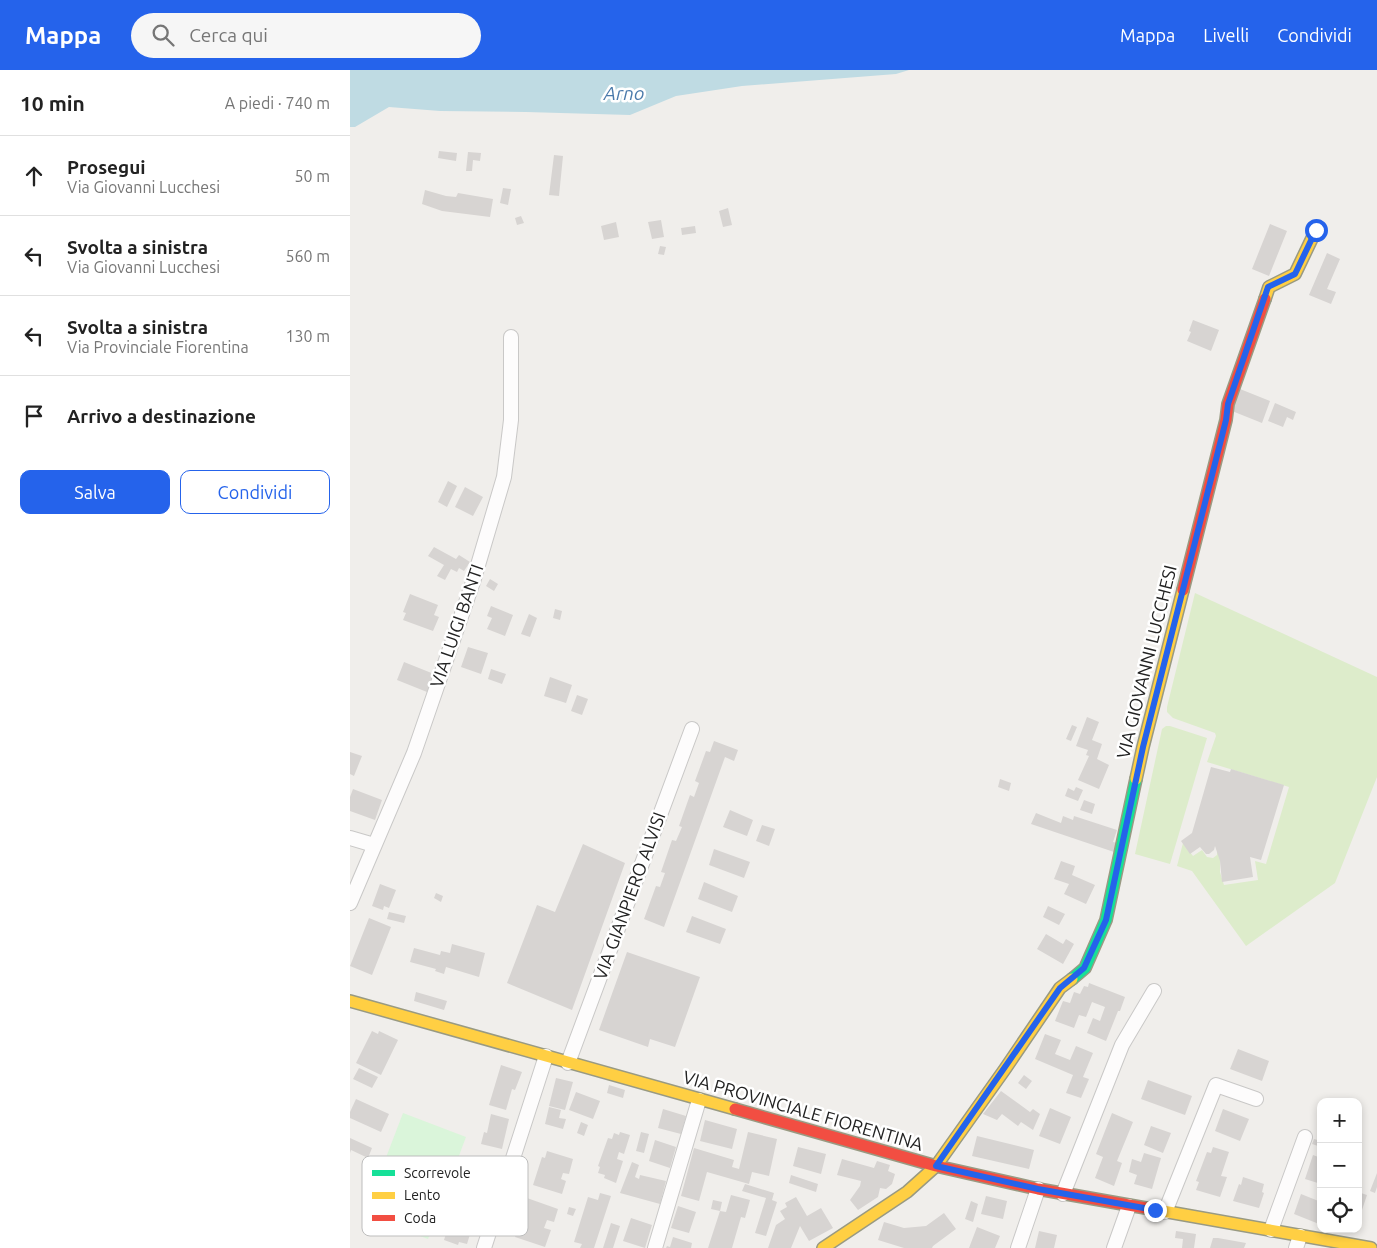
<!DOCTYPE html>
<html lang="it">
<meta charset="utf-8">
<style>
:root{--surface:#fff;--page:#f6f6f6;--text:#222;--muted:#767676;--line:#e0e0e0;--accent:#2563eb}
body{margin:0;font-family:Ubuntu,sans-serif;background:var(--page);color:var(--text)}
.controls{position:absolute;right:15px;bottom:15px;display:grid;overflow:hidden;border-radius:10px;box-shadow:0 2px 8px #0003}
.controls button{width:45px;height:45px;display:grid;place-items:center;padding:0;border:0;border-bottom:1px solid var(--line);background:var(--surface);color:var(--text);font:25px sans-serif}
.stop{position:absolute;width:15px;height:15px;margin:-11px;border:4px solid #2563eb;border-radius:50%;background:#fff}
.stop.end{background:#2563eb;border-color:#fff;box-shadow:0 1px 5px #0008}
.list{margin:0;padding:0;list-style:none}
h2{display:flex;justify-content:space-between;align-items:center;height:65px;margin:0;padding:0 20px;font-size:21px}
h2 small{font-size:16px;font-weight:400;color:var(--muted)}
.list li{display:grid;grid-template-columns:32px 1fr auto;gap:15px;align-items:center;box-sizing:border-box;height:80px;padding:0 20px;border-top:1px solid var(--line)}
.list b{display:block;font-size:19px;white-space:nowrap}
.list p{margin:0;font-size:16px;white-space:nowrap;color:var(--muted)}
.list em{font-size:16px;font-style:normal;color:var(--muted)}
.actions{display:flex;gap:10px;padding:15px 20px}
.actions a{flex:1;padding:11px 0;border:1px solid var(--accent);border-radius:10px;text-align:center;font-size:18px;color:var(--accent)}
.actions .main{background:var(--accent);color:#fff}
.icon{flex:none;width:28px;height:28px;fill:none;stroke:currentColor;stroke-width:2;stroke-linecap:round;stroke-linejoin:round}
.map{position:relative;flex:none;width:1027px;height:1178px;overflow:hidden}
header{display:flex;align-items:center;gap:30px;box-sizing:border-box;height:70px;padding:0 25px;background:var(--accent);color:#fff}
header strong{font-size:24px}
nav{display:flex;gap:28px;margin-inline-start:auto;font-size:18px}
.search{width:350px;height:45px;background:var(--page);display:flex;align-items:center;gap:12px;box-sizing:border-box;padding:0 18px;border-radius:28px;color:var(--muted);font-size:19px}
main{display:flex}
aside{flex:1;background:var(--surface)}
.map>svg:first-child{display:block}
</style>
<header>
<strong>Mappa</strong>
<div class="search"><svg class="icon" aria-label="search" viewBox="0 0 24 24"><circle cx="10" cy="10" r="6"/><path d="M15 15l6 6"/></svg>Cerca qui</div>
<nav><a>Mappa</a><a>Livelli</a><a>Condividi</a></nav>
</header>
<main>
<aside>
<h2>10 min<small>A piedi · 740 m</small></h2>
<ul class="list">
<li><svg class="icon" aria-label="ahead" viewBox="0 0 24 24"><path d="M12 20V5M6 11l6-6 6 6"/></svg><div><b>Prosegui</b><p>Via Giovanni Lucchesi</p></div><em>50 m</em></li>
<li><svg class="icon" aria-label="left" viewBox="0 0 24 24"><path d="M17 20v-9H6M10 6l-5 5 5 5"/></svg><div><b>Svolta a sinistra</b><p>Via Giovanni Lucchesi</p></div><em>560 m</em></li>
<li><svg class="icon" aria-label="left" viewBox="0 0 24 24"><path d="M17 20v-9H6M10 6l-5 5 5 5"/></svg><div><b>Svolta a sinistra</b><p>Via Provinciale Fiorentina</p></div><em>130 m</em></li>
<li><svg class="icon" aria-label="arrive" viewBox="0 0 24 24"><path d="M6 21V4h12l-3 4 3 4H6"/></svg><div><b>Arrivo a destinazione</b></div></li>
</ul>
<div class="actions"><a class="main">Salva</a><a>Condividi</a></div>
</aside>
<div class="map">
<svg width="1027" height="1178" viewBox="0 0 1027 1178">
<rect width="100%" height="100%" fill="#f0eeeb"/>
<path fill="#ddeccb" d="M845,523L1027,607V707L985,813L896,876L842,801L827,796L833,773L843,786L852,780L857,787L863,788L867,785V782L870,783V802L874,815L908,810L905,791L916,794L939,717L857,692L866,666L865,663L823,648L817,642V637Z
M816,656H820L857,668L820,794L785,784L812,659Z"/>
<path fill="#daf5da" d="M53,1043L116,1067L78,1169L14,1145Z"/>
<path fill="#bfdbe3" d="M0,0H559L546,4L392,16L326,26L280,45L176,42L90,41L39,37L5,57H0Z"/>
<path fill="#d7d4d2" d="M89,81L107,83L106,91L88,88Z
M118,82L131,83L130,91L123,90L122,101H116Z
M204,85L213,86L209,126L199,125Z
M153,118L161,119L158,135L150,133Z
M75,120L96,126L106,127L108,123L143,129L140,147L92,141L72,134Z
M378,138L382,155L373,157L369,141Z
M171,146L174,153L167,155L165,148Z
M311,150L314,167L302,169L298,152Z
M266,152L269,167L254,170L251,156Z
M920,154L937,161L919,206L902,199Z
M345,156L346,163L332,165L331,158Z
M310,176L316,177L314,185L308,184Z
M977,183L990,189L977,219L986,222L981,234L959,225Z
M843,250L869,260L861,281L837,271L841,262L839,261Z
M890,319L920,331L912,353L882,341Z
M925,333L946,342L943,350L937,347L933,357L918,351Z
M98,411L107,416L97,437L88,432Z
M115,417L133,427L123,446L105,437Z
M84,477L106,489L109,485L120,492L114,501L109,498L107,502L101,499L95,510L87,506L94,495L78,486Z
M140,509L148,514L144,521L136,516Z
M60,524L88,535L84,545L89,547L83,561L53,550L56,543L53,542Z
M141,536L163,545L155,566L137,559L142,548L137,546Z
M205,539L212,541L210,550L203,548Z
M179,544L187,548L180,567L171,564Z
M118,577L138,583L131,604L111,597Z
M54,592L84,604L77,622L47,610Z
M141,599L156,604L152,614L138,609Z
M200,607L222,615L216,633L194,626Z
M227,625L238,629L232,645L221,641Z
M737,647L749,652L742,670L752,674L747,689L759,695L749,719L728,710L739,686L736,685L738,680L726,676Z
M722,655L727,657L721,671L716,669Z
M364,671L388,680L384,691L375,687L314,857L294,849L306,816L310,817L315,803L311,802L322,770L326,771L332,757L329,756L340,725L344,727L349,713L345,711L356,681L360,682Z
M0,682L12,686L4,706L0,704Z
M861,697L880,702L881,699L934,715L911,790L900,787L903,807L872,812L870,791L865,776L864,780L859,784H856L850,777L840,784L831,771L842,763Z
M650,709L661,713L659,721L648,717Z
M726,717L733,720L728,731L715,726L718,718L724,721Z
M3,719L32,730L25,750L0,741V727Z
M734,730L745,734L742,744L730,740Z
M380,740L403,750L397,766L373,757Z
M686,743L711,753L713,746L723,750L724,746L767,760L763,772L767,773L764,782L681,754Z
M412,755L425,759L419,776L406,771Z
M233,774L275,793L222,940L157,913L187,835L205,842Z
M364,779L400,792L394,808L359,795Z
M711,791L725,796L722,805L745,815L736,834L714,824L719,814L704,809Z
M354,812L388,826L382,842L348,829Z
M30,814L46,820L39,838L34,836L33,840L22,836Z
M86,823L93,826L91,832L84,828Z
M698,836L715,844L709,855L693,847Z
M39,842L56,846L54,853L37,849Z
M342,846L376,859L370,874L336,862Z
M19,848L41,857L22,905L0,896Z
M696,864L713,874L716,869L724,874L713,894L687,879Z
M102,874L135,883L129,907L96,897L94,904L85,901L86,899L60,892L64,878L90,885L91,881L100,883Z
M277,882L350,907L325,977L300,969L298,977L249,960Z
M739,913L775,927L770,941H768L756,971L737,963L743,948L750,951L755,937L742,932L736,947L729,945L724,958L705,951L713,931L720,933L724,922L730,924L734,916L738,917Z
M66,922L97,931L94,940L64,931Z
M22,961L28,964L29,961L48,970L31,1005L6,993Z
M695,964L711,970L705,984L720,990L726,976L743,983L733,1007L739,1009L731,1028L716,1023L723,1005L685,989Z
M888,979L919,991L912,1011L880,999Z
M151,995L172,1002L165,1020L162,1019L156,1040L139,1035Z
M9,998L28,1007L22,1018L3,1009Z
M674,1005L682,1011L676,1019L668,1013Z
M206,1008L223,1012L215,1040L199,1036Z
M798,1010L842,1026L835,1045L791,1029Z
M259,1015L275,1020L273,1028L257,1023Z
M651,1021L680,1042L683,1039L690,1044L683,1060L671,1052L668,1056L652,1044L647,1050L633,1044Z
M226,1022L250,1031L243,1049L219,1040Z
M6,1029L39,1044L31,1062L0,1048V1042Z
M199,1037L211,1040L209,1048L216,1049L213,1059L195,1054Z
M700,1038L721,1047L710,1074L689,1066Z
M313,1039L336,1046L331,1064L308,1058Z
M873,1039L899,1049L890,1071L865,1061Z
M762,1043L783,1052L767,1091L772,1093L764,1116L745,1108L753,1087L746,1084Z
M141,1044L159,1049L152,1079L131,1074L134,1062L137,1063Z
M355,1050L387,1059L382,1079L350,1071Z
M231,1052L238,1055L234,1066L227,1063Z
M801,1056L821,1063L813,1083L794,1075Z
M270,1062L280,1065L274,1084L269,1082L267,1089L273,1091L266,1113L254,1108L255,1105L248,1103L250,1097L248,1096L258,1068L262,1069L264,1063L269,1065Z
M291,1062L299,1064L294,1083L286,1081Z
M398,1062L427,1069L419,1106L402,1102L399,1114L357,1102L349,1131L331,1126L344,1078L384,1090L382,1097L389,1099Z
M627,1066L684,1080L679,1099L622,1086Z
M0,1068L22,1078L18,1088L1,1080L0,1083Z
M964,1069L971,1071V1077L962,1074Z
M305,1070L326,1077L320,1098L299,1091Z
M448,1077L476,1084L471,1104L443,1096Z
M863,1077L879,1082L871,1106L877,1107L870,1127L846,1120L849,1112L846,1111L857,1082L861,1083Z
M197,1081L223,1089L219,1104L213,1103L211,1109L216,1111L212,1124L183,1115L192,1087L195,1088Z
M794,1083L811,1088L802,1119L784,1114L787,1105L779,1102L782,1089L791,1092Z
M963,1085L971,1088V1114L955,1109Z
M492,1089L524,1098L527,1091L540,1095L538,1101L545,1104L542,1114L536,1119L530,1118L528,1127L508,1140L500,1130L510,1116L511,1111L487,1105Z
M282,1092L289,1095L285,1107L289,1109L290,1105L316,1111L310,1134L270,1123Z
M1027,1103V1117L1025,1123L1020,1121Z
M441,1105L468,1114L466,1122L439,1113Z
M893,1107L914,1114L912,1122L914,1123L909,1138L883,1131L889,1114L891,1115Z
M395,1114L424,1123L422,1130L427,1132L416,1166L405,1163L416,1128L392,1121Z
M1008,1122L1017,1125L1009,1149H1008Z
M250,1123L261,1126L244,1178H230L232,1174L224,1172L238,1127L248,1130Z
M951,1124L971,1132V1150L969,1154L944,1144Z
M381,1125L400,1130L395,1148L391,1147L382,1178H358L370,1141L376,1142Z
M636,1126L657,1131L653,1149L631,1144Z
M446,1127L457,1146L471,1138L483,1158L459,1171L450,1156L441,1178H418L426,1155L435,1149L430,1141L437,1137L435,1133Z
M177,1128L208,1139L204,1152L197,1150L194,1158L201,1160L195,1177L165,1167Z
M363,1130L372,1132L370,1141L361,1139Z
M621,1131L628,1134L623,1152L615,1149Z
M106,1132L132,1141L125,1162L121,1161L117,1174L109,1172L108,1175L94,1170Z
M328,1136L346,1142L339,1163L321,1158Z
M219,1137L226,1139L223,1146L217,1144Z
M594,1143L606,1159L583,1176L582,1178H554L528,1170L534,1152L554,1158L576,1156Z
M281,1148L302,1155L295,1178L273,1171Z
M261,1153L270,1156L263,1178H253Z
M627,1157L650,1166L645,1178H619Z
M689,1161L707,1165L704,1178H685Z
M826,1161L846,1164L844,1178H832L833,1169L825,1168Z
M323,1167L342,1173L341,1178H316L317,1176L320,1177Z
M863,1168H868L896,1173L894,1178H860Z"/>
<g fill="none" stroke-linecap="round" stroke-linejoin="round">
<defs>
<path id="street" d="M0,768L24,775
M0,833L64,683L123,512L154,407L161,350V267
M218,993L342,659
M713,1124L772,975L804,921
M815,1142L866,1015L906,1029
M921,1160L955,1067
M134,1178L196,986
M305,1178L349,1030
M668,1178L688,1119
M764,1178L779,1136
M946,1178L950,1166"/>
<path id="fast" d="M722,909L735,898L756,850L786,709"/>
<path id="slow" d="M915,229L919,217L945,204L966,160
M786,709L793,677L833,520
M0,931L385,1039
M807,1140L1021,1178
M473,1178L557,1122L586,1096L655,999L710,918L722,909"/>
<path id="jam" d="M833,520L876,350L878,334L915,229
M385,1039L586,1096L688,1119L807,1140"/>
</defs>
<use href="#street" stroke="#c9c8c7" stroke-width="16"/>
<use href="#fast" stroke="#999a82" stroke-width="14"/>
<use href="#slow" stroke="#999a82" stroke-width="14"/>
<use href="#jam" stroke="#999a82" stroke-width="14"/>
<use href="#street" stroke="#fdfcfc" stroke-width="14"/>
<use href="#fast" stroke="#16e098" stroke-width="11"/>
<use href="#slow" stroke="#ffcf43" stroke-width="11"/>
<use href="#jam" stroke="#f24e42" stroke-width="11"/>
</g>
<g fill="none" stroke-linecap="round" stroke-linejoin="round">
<path stroke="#2563eb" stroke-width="6" d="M805,1140L688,1119L586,1096L710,918L734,898L756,850L793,677L876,350L878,334L918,217L945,204L966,160"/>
</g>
<g text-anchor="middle" stroke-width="5" stroke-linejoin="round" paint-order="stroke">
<g font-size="18" fill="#222" stroke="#fff">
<text transform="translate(107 556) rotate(-71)" y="6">VIA LUIGI BANTI</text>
<text transform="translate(797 592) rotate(-76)" y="6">VIA GIOVANNI LUCCHESI</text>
<text transform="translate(280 826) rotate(-70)" y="6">VIA GIANPIERO ALVISI</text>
<text transform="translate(453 1041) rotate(16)" y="6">VIA PROVINCIALE FIORENTINA</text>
</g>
<g font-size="19" font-style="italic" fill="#4a7aab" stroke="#fff">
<text x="274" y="30">Arno</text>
</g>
</g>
<rect x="12" y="1086" width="166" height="80" rx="8" fill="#fff" stroke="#bdbdbd" stroke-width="1"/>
<rect x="22" y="1100" width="23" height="6" fill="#16e098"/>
<rect x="22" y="1122" width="23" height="7" fill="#ffcf43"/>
<rect x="22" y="1145" width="23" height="6" fill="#f24e42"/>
<g font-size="14" fill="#222">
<text x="54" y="1108">Scorrevole</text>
<text x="54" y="1130">Lento</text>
<text x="54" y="1153">Coda</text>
</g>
</svg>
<div class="controls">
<button>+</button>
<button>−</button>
<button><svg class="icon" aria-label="locate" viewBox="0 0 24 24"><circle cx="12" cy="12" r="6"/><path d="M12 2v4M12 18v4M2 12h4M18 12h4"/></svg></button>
</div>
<div class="stop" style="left:966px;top:160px"></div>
<div class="stop end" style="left:805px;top:1140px"></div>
</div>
</main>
